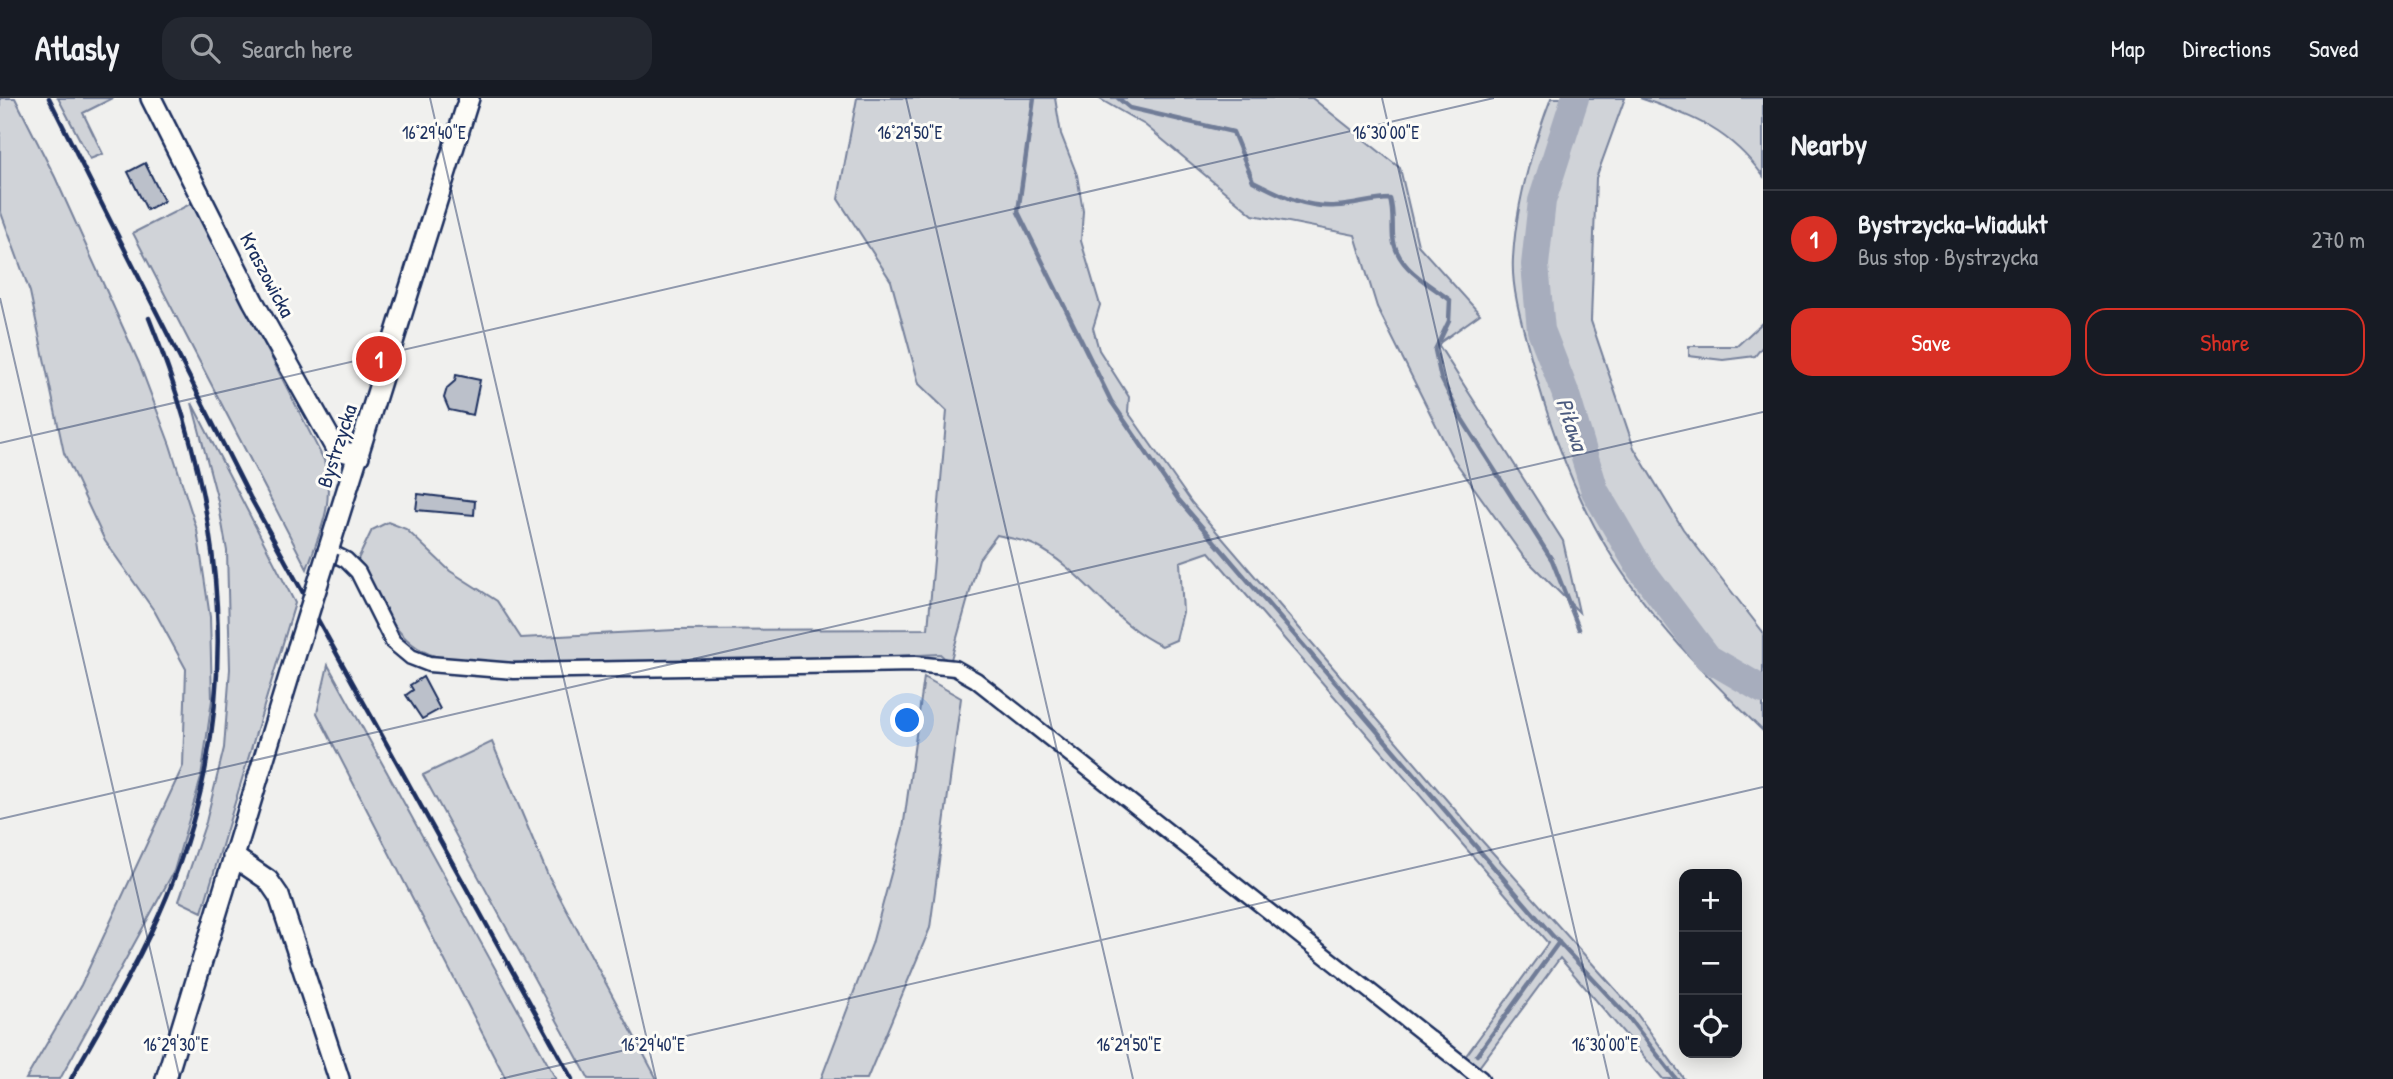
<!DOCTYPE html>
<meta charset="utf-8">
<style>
:root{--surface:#171b24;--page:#242831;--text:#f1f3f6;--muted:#9ea1a6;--line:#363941;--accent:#d93025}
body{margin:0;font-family:"Patrick Hand",sans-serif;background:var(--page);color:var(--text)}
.controls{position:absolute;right:21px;bottom:21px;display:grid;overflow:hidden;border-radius:14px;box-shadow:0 4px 18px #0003}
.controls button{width:63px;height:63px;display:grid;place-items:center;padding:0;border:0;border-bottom:2px solid var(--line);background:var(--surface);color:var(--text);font:35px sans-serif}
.you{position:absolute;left:908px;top:623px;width:24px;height:24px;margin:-18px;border:5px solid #fff;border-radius:50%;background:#1a73e8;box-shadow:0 0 0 10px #1a73e833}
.badge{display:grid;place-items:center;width:46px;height:46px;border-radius:50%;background:var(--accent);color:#fff;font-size:23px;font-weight:700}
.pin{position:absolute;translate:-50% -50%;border:4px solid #fff;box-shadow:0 2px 7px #0006}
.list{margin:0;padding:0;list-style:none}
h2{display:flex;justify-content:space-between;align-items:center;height:91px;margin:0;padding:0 28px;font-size:30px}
h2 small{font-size:23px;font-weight:400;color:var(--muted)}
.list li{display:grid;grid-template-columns:46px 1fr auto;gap:21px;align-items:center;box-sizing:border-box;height:98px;padding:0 28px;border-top:2px solid var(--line)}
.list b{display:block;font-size:26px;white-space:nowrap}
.list p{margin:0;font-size:23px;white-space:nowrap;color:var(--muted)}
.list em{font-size:23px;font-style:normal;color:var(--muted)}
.actions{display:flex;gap:14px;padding:21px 28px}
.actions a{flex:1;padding:16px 0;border:2px solid var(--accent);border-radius:21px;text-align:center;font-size:24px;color:var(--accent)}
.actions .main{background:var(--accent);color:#fff}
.icon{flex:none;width:38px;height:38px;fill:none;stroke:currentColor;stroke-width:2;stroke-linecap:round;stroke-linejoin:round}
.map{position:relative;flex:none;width:1763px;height:981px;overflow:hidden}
header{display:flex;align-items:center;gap:42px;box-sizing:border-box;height:98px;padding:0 35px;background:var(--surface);border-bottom:2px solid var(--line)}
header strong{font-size:33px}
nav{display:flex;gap:38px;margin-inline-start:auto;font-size:24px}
.search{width:490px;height:63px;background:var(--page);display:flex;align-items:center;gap:18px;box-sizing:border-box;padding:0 24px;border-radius:21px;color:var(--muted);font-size:26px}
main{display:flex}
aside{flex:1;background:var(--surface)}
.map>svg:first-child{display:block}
</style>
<header>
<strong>Atlasly</strong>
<div class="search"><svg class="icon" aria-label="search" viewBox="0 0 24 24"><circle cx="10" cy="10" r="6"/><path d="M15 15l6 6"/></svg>Search here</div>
<nav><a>Map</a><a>Directions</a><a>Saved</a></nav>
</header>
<main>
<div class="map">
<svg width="1763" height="981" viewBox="0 0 1763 981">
<rect width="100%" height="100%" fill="#f0f0ee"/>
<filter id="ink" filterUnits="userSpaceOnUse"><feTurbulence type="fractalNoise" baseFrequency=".0143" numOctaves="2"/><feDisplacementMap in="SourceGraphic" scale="14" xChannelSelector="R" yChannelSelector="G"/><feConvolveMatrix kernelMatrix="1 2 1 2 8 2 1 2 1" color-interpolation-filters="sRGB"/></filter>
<g filter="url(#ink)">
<path fill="#d0d3d8" stroke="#76819b" stroke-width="2" d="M0,0H15L55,79L139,265L170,347L197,432L210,519L212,602L201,680L174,773L60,981H26L81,887L183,668L186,571L155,514L105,443L64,355L30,194L0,112Z
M58,0H113L83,15L103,56L90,61Z
M857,0H1055L1061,36L1077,77L1083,113L1081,143L1100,207L1093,230L1099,252L1129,299L1128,314L1192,405L1475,735L1634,912L1684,981H1663L1560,860L1479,969L1465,959L1548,845L1209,454L1180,464L1183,514L1176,542L1162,548C1112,526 1083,471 1034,447C1024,442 1009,440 997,437L979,461L950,565L940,556L832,561L473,565C461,563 447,562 435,558C394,546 375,495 358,461L372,432L388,424L406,431L450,473L497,503L521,540L675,532L928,531L947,313L919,286L891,183L838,101Z
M1098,0H1312L1400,70L1418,147L1480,216L1438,246L1563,443L1579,514L1523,458L1452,359L1377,209L1355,137L1253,117L1145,27Z
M1551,0H1625L1596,80L1591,223L1634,350L1683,431L1763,534V633C1706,578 1649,520 1608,452C1573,394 1548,324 1531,259C1523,229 1511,192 1513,160C1516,106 1532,50 1551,0Z
M1640,0H1763V78C1728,30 1693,19 1640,0Z
M192,105L324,362C335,406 321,431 307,471L133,135Z
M1763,224V248L1755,258L1723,262L1689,258V248H1737Z
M192,305L295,505L202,814L179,803L206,724L224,650L230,571L227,453L218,403Z
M328,567L556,981H506L317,615Z
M924,579L961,600L930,830L867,981H821L872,846L903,731Z
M492,644L547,775L657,981H589L423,677Z"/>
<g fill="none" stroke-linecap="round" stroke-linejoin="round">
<path stroke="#6f7b97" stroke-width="4.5" d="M1034,0L1018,114L1111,303L1178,401L1551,836L1629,920L1676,981
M1118,0L1130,10L1233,34L1253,83C1281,97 1304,110 1336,108C1354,108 1371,101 1390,101C1394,114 1392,126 1393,139C1396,170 1428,185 1450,202L1449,223L1435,252L1441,280L1460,318L1552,462L1579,531
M1477,957L1559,844"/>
<path stroke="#a7adbd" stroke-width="28" d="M1575,0L1542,103L1535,167L1541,232L1565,294L1595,393L1640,470L1708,560L1763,592"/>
</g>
<path fill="#bbc0ca" stroke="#1b2f5e" stroke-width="2" d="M145,65L164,103L147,112L128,74Z
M456,277L480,282L473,317L449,312L444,300L447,290L455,283Z
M418,396L475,403L474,417L416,412Z
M423,579L440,611L422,621L406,597L413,592L410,587Z"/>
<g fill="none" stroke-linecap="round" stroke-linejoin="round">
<defs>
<path id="minor" d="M328,453L346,462L358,474L393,544L411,559L429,566L514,573L915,566L955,570L976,582L1481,981"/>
<path id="tertiary" d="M151,0L253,203L336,351L359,358
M328,453L469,0
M233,758L268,782L279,798L339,981
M166,981L298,549"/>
</defs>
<use href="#minor" stroke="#1b2f5e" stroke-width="19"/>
<use href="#tertiary" stroke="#1b2f5e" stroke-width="24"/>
<use href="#minor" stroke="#fdfcf7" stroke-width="14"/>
<use href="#tertiary" stroke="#fdfcf7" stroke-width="19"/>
<path stroke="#1b2f5e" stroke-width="4.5" d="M49,0L82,66
M77,57L250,399L572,981
M71,981C105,921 141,861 167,798C247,603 226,412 149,220"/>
<defs>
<path id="tertiary-bridge" d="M298,549L328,453"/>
</defs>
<use href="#tertiary-bridge" stroke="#1b2f5e" stroke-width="24" stroke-linecap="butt"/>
<use href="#tertiary-bridge" stroke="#fdfcf7" stroke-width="19"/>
</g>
</g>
<path fill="none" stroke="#1b2f5e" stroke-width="2" stroke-opacity="0.45" d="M430,0L656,981M906,0L1133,981M1382,0L1609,981M0,200L180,981M0,345L1494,0M0,721L1763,314M500,981L1763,689"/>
<g text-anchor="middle" stroke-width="6" stroke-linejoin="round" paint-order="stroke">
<g font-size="21" fill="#1b2f5e" stroke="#fdfcf7">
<text transform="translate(267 177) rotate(62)" y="7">Kraszowicka</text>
<text transform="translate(337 348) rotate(-72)" y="7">Bystrzycka</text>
</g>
<g font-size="23" font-style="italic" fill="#4c5b7f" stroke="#fdfcf7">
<text transform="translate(1572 326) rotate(71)" y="8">Piława</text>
</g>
</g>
<g font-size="18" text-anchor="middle" fill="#1b2f5e" stroke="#fdfcf7" stroke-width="6" stroke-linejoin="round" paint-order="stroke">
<text x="434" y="41">16°29'40"E</text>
<text x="910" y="41">16°29'50"E</text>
<text x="1386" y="41">16°30'00"E</text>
<text x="176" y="953">16°29'30"E</text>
<text x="653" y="953">16°29'40"E</text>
<text x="1129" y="953">16°29'50"E</text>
<text x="1605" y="953">16°30'00"E</text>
</g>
</svg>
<div class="controls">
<button>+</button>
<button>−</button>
<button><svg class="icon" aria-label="locate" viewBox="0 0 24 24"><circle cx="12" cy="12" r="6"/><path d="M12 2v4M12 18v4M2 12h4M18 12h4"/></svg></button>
</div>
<div class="you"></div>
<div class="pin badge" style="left:379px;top:261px">1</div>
</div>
<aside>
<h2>Nearby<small></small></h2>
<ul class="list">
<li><span class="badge">1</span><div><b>Bystrzycka-Wiadukt</b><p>Bus stop · Bystrzycka</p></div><em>270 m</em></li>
</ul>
<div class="actions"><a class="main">Save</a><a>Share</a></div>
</aside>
</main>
